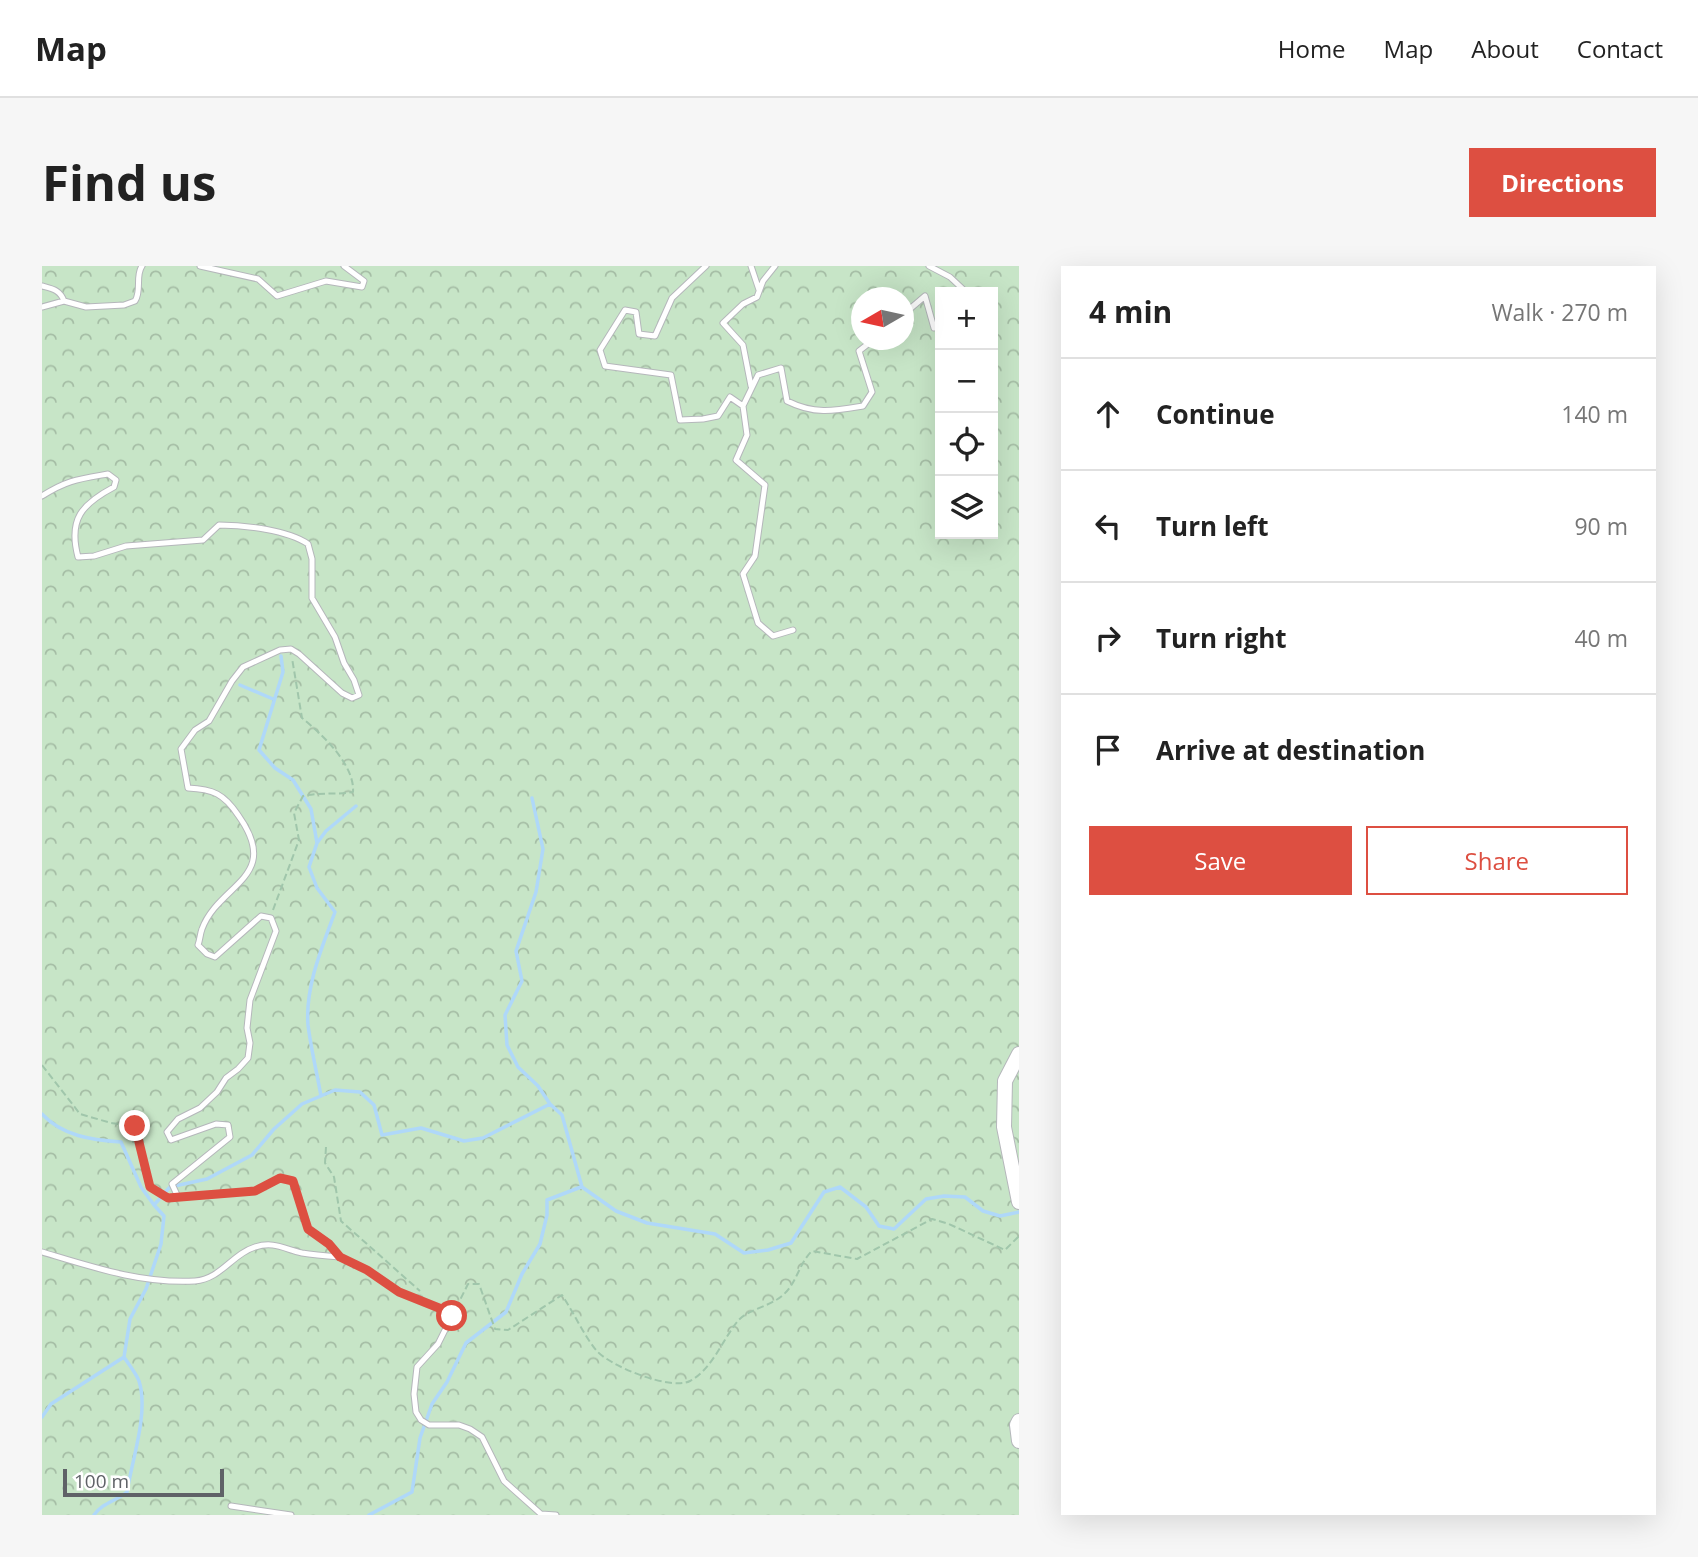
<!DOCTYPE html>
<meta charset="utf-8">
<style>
:root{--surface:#fff;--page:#f6f6f6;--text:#222;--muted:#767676;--line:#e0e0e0;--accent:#dd4f41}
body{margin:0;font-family:"Open Sans",sans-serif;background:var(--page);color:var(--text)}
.controls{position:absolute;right:21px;top:21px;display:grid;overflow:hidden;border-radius:0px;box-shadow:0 7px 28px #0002}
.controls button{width:63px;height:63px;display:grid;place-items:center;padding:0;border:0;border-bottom:2px solid var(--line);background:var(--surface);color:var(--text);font:35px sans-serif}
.compass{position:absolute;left:809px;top:21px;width:63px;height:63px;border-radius:50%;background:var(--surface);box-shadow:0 7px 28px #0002;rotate:261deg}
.scale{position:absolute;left:21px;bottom:18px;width:161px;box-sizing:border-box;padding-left:7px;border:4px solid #5f6267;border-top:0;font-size:19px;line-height:24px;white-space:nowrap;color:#5f6267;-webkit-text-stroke:5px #fff;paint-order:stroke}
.stop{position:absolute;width:21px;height:21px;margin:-16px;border:5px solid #dd4f41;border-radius:50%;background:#fff}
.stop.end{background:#dd4f41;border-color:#fff;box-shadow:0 2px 7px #0008}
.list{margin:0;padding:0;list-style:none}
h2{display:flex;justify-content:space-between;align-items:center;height:91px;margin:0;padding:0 28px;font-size:30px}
h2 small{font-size:23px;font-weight:400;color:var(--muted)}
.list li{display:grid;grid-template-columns:46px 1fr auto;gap:21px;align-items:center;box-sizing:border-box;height:112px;padding:0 28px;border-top:2px solid var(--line)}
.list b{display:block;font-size:26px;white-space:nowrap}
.list em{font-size:23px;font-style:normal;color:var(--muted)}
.actions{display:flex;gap:14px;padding:21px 28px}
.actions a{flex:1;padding:16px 0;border:2px solid var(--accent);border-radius:0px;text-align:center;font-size:24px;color:var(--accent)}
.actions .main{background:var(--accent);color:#fff}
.icon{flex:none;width:38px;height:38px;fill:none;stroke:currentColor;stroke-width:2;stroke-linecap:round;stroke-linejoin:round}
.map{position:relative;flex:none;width:977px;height:1249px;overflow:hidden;border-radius:0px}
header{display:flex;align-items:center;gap:42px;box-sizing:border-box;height:98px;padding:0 35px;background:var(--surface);border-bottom:2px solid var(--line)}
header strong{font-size:33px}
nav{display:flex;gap:38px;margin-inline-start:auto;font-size:24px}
.intro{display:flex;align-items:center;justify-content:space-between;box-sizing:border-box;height:168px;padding:0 42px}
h1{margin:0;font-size:49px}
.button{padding:18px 32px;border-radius:0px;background:var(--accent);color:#fff;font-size:24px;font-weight:700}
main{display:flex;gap:42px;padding:0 42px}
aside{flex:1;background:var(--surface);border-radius:0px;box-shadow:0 7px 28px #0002}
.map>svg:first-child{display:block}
</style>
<header>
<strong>Map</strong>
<nav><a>Home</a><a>Map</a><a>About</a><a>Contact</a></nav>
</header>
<div class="intro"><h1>Find us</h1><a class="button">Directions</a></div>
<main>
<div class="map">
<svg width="977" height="1249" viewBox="0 0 977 1249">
<defs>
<pattern id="forest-crowns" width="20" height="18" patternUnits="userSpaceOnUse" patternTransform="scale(1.75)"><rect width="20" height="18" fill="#c7e5c7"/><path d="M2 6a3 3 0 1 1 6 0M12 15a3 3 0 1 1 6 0" fill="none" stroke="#a5bda5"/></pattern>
</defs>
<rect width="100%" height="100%" fill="#f0eee8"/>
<path fill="url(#forest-crowns)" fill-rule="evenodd" d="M0,0H977V1249H0ZM898,26H951V268H898ZM820,32H862V74H820Z"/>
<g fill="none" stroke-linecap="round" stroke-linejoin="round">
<path stroke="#afd8f9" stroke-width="3.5" d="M239,390L241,406L217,484L233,502L251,514L269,543L275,577L267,601L275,622L293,646C280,681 263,721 266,759C269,783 275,807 279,830
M198,419L231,433
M490,532L501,583L494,626L474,685L480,715L463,749L465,779L476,801L496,820L508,838
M275,577L284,565L314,540
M0,848C20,870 50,874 79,876L99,921L112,939L128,921L165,913L210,889L232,863L260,838L293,824L318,826L332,839L340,869L379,862L422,875L441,872L508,838L520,849L540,921L574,945L605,957L673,968L702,987L726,984L749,977L782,926L798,921L824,941L837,960L852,963L884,933L902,930L923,931L941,945L958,950L977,946
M0,1151L9,1138L82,1091L88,1053L104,1023L119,978L122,950L112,939
M52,1249C60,1237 74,1235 85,1226C90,1194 107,1146 97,1115C94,1107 87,1099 82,1091
M327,1249L370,1226L378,1172L390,1138L405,1116L424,1077L464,1046L480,1008L498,978L505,949V934L539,921"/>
<defs>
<path id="service" d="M158,0L216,13L235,30L284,15L320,21L322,15L302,0
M664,0L630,32L613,70L597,68L594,46L583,44L558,84L563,100L629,109L638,154L661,153L676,150L688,131L701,140
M709,0L717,24
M887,0L908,11L924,26
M0,20C11,23 18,24 22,35
M0,41L22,35L44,41L82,39L93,35C100,24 93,10 100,0
M862,48L883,30L892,62L898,58
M709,120L701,79L681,57L701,38L715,31L721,15L733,0
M0,230C25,214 37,213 66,208L74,214L72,221C40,238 26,253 36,291L52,290L84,280L161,274L177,259C202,259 246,264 266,278L270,293V332L293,371L302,397L312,414L317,429L310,432L300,427L257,388L249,383L238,384L201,401L190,415L167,455L153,464L139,483L146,522C171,523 182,528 196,549C241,612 177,617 160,663C158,668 158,674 156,679L165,688L173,691L219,650L229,652L234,665L208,734L205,762L208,777L206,792L196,803L184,812L175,826L158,842L136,853L125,866L129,874L174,858L186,859L188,871L130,918L136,931L213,925L238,912L251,915L266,963L287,977L298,991L325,1004L357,1026L397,1042L410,1050L396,1078L375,1101L372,1128L374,1146L379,1154L387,1159H417L428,1163L440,1171L462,1215L499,1248L514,1249
M751,364L731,370L716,357L701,308L713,290L723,219L694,194L705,169L701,140L716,109L739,102L745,135C773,149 792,145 821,140L830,126L817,85L831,74
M0,986C50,1001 100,1018 153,1015C179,1013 190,988 213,981C232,975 242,983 260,987C272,989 285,990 298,991
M189,1240L249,1249"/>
<path id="tertiary" d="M977,788L963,815L962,861L977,936
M977,1155L975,1159L977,1175"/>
</defs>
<use href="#service" stroke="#b5b7bb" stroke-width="7"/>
<use href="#tertiary" stroke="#b5b7bb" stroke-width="16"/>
<path stroke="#a0c6ab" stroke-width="2" stroke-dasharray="7 3.5" stroke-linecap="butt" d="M231,644L257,574L252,547L261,530C278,526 294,529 311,526C313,499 280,468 260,452L250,392
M0,799L38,848L69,857L93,860L108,921L128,931
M284,881L283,897L292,911L299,955L378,1025
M414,1042L426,1018H437L453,1063L466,1064L520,1029C532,1047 541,1068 554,1084C567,1100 629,1125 648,1115C670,1103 680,1075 695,1056C705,1043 728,1041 741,1029C755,1017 757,997 770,985L815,993L890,953L907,958L963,984L977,970"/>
<use href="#service" stroke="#fff" stroke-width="5"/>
<use href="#tertiary" stroke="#fff" stroke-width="14"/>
</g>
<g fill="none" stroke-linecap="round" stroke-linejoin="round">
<path stroke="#dd4f41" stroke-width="9" d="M93,860L108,921L126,932L213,925L238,912L251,915L266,963L287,978L298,991L325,1004L357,1026L397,1042L410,1050"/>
</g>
</svg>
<div class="controls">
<button>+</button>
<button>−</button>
<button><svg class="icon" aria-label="locate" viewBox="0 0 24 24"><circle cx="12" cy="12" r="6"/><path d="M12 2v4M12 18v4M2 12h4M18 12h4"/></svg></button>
<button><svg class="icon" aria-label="layers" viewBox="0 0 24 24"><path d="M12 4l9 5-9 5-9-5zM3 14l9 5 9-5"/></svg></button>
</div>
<svg class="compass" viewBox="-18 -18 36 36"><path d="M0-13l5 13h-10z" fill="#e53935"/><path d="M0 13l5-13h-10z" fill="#767676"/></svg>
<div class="scale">100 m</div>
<div class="stop" style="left:410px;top:1050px"></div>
<div class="stop end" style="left:93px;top:860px"></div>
</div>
<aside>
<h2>4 min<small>Walk · 270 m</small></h2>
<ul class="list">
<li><svg class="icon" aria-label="ahead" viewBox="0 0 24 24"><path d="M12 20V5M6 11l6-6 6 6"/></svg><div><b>Continue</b></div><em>140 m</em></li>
<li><svg class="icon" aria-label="left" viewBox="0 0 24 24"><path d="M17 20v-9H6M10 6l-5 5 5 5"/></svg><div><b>Turn left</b></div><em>90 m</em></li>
<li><svg class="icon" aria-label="right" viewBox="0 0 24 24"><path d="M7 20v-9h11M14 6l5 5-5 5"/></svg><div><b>Turn right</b></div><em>40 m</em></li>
<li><svg class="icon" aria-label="arrive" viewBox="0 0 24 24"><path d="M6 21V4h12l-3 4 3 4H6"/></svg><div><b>Arrive at destination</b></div></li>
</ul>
<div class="actions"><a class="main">Save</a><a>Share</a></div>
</aside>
</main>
